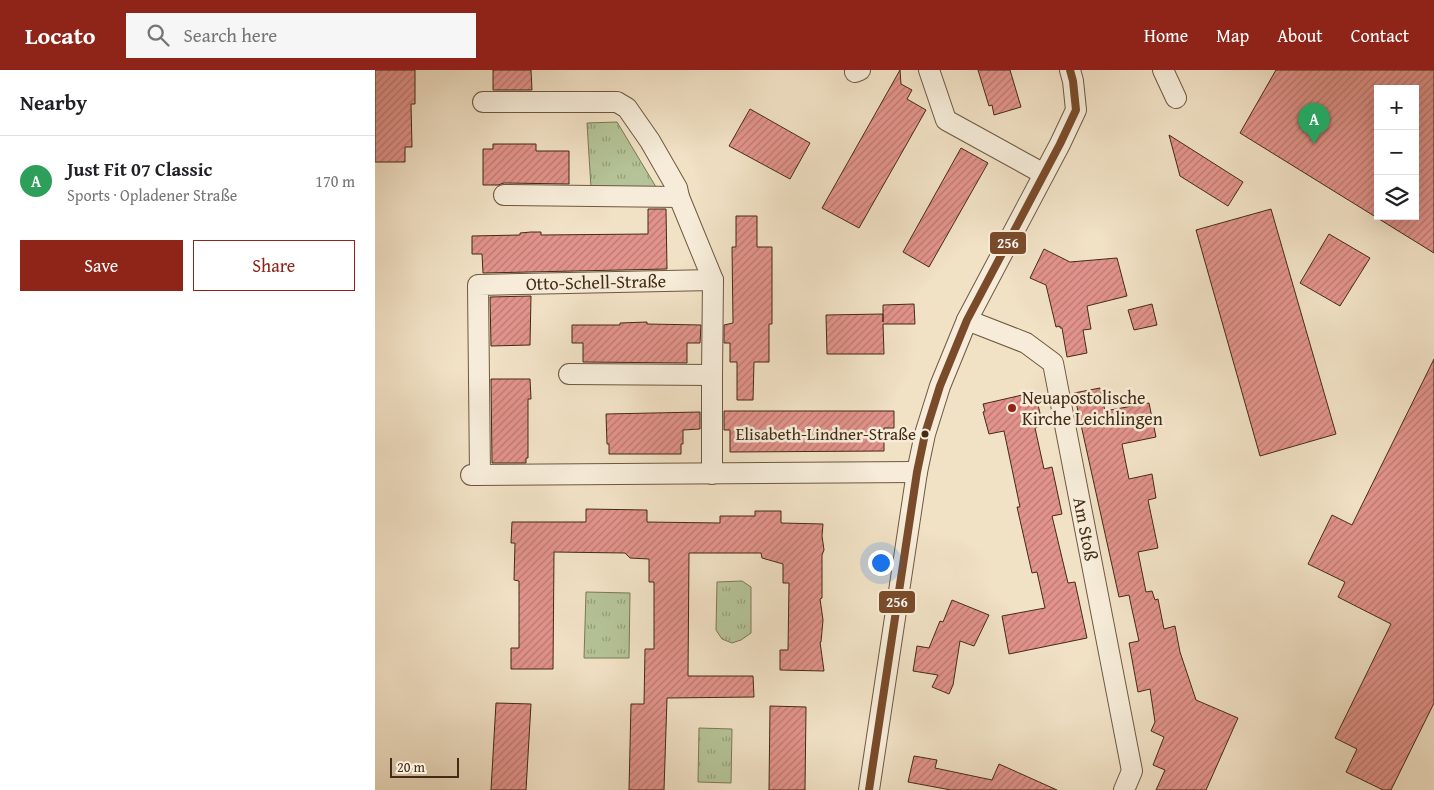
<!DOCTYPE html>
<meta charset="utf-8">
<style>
:root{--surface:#fff;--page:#f6f6f6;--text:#202124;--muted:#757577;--line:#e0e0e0;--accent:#8f2418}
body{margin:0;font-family:"Gentium Book Plus",serif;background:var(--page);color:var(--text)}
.controls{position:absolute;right:15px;top:15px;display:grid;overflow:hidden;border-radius:0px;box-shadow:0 5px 20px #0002}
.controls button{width:45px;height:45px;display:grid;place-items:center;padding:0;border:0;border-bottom:1px solid var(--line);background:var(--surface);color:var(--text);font:25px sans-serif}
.scale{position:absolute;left:15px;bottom:12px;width:69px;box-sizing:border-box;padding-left:5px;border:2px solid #432b15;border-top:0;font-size:14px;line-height:18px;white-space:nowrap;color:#432b15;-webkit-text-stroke:4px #f6ecd9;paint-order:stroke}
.you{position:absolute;left:505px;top:492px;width:18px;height:18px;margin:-12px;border:4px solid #fff;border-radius:50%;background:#1a73e8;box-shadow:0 0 0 8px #1a73e833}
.badge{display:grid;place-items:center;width:32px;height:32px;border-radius:50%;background:var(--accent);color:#fff;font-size:16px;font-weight:700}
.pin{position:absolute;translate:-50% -41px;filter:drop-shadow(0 1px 2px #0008)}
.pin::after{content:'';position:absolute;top:26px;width:18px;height:15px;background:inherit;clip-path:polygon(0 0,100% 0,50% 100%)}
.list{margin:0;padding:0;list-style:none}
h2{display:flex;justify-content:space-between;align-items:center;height:65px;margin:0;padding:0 20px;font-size:21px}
h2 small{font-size:16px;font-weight:400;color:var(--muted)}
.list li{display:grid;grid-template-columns:32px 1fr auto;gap:15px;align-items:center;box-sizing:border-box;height:90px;padding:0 20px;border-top:1px solid var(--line)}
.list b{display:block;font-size:19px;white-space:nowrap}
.list p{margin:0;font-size:16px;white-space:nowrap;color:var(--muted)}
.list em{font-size:16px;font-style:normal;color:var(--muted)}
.actions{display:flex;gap:10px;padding:15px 20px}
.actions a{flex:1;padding:11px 0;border:1px solid var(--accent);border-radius:0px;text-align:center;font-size:18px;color:var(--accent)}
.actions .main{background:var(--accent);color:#fff}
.icon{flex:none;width:28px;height:28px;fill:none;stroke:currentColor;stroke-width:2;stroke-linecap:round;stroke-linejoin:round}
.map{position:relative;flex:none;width:1059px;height:720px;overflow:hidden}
header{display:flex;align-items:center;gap:30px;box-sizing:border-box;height:70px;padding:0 25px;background:var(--accent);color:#fff}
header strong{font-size:24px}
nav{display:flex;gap:28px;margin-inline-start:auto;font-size:18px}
.search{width:350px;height:45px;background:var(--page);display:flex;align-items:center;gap:12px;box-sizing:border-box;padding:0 18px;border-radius:0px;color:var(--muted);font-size:19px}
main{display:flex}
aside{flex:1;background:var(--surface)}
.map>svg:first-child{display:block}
</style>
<header>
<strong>Locato</strong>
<div class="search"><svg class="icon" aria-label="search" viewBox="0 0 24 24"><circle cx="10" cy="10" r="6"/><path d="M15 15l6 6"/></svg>Search here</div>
<nav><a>Home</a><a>Map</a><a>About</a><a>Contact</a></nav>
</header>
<main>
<aside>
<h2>Nearby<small></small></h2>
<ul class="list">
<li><span class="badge" style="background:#2e9e5b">A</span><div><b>Just Fit 07 Classic</b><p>Sports · Opladener Straße</p></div><em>170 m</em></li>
</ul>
<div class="actions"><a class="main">Save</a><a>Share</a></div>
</aside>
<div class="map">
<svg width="1059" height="720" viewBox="0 0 1059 720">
<defs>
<pattern id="grass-tufts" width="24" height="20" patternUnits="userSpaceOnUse" patternTransform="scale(1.25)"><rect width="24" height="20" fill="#b5c498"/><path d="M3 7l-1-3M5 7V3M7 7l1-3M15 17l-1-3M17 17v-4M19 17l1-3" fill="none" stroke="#959f7b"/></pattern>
<pattern id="building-hatch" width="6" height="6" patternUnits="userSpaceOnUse" patternTransform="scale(1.25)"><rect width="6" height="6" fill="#e2938b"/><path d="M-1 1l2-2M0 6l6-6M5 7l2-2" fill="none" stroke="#b97870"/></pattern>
</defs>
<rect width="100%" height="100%" fill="#f1e1c5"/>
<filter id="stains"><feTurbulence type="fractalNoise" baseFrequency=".004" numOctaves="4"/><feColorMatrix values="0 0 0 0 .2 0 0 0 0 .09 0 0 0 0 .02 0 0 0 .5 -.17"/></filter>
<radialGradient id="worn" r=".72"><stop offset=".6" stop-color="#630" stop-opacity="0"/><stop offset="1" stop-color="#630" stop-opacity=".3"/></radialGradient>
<path fill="url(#grass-tufts)" stroke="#7c7856" d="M242,52L281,117L216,118L212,53Z
M367,511L376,517V563L366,570L357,573L347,569L341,560L342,512Z
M211,522L255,523L254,588H209Z
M324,658L357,659L356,713L323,712Z"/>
<path fill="url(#building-hatch)" stroke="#432b15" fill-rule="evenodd" d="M0,0H40V34H36L37,77H30V92H0Z
M118,0H156L157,20H118Z
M525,0L526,14L537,20L532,29L551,40L484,158L447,138Z
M603,0H635L646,37L619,45L617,35L614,36Z
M901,0H1059V183L865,63ZM1003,19H1040V146H1003Z
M375,39L435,73L415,109L354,76Z
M794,65L868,112L853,136L805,106Z
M118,74H161V81H194V114L129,113L123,115H108V79H118Z
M586,78L613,93L554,197L528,182Z
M273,139H291L292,199L108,203L107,184H97V166L145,165V163L156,162H166V165L273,164Z
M896,139L961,364L885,386L821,160Z
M361,146H382V177H397V254H394V292H379L378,330H362V292H355V273H349V255L358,253L357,177H361Z
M954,164L995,188L965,236L925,213Z
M669,179L695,192L742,188L752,226L712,236L716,259L708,260L712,283L692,287L687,258H685V256L681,257L671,215L655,208Z
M156,226L155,275L116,276L115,227Z
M539,234L540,254H508L509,284H452L451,245L508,244V252V235Z
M777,234L782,255L759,260L753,240Z
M272,252V254L326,255L325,273H312V293L208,292V273H197V255H245V253Z
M1059,289V633L1016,720H1008L971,702L982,679L960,668L1016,554L963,527L970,512L933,494L957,445L977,455Z
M116,309H155L156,329H153V388H151V393H117Z
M725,318L730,341L774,333L781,367L747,374L754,409L777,404L781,428L773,430L783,478L763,482L771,522L777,521L780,530L783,529L789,559L800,556L805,582L821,630L863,648L831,720H781L790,700L778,695L789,667L776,661L780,652L775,619L763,622L754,573L764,571L756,535L754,525L744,527L699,323Z
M656,323L659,332L662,331L668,355L660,358L669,399L677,397L687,444L677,446L693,513L700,512L712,568L634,584L627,546L670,538L662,502L657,503L642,437H645L629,361L614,364L608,342L610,341L608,334Z
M349,341H519V358H509V381L355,382V360H349Z
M325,342V359L308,360V374H306V384H234V374H232L231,344Z
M211,439L272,440V452L345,453V446H380V441H406V453L448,454L447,466L449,480L447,485V528L445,529L448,550L446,572H445L449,601L405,600V580H413L414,513H408V494L387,488L386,483H314L313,606H378L379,627L292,628L289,720H254L256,634H269L270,579H279V512H274V489L255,488L250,483L179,482L178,599H136V578H144V511L139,510L140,473H136L137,452H211Z
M577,530L614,545L599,576L585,571L578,615L574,624L557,617L563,605L538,601L542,576L554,578L565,551L568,552Z
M121,633L156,634L151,720H116Z
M395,636L431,637L430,720H394Z
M539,686L562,690L560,698L617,710L624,694L682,720H576L533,712Z"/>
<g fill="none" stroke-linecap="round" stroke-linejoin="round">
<defs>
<g id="minor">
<path d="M554,0L571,50L669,104"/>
<path d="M788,0L801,28"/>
<path d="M480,2L485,0"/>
<path d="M108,32H242L252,38L275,71L302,118L304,127L338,210L337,305L194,304"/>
<path d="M129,125L304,127"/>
<path id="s1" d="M592,250L651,273L678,293L757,701L749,720"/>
<path d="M337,404V305"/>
<path d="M96,405L542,402"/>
<path id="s2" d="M105,405L103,215L338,210"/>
<path d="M494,720L542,402L550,364L565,316L592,250L685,74L701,40L698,11L695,0"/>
</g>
</defs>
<use href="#minor" stroke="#6e5841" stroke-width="22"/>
<use href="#minor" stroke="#f6ecd9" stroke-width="20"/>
<defs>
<path id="bus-1" d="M494,720L542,402L550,364L565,316L592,250L685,74L701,40L698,11L695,0"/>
</defs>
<use href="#bus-1" stroke="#f6ecd9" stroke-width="11"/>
<use href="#bus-1" stroke="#7a4b2a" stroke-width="8"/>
</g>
<circle fill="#8f2418" stroke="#f6ecd9" stroke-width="2" cx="637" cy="338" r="5"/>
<circle fill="#432b15" stroke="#f6ecd9" stroke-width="2" cx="550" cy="364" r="4.5"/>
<g text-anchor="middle" stroke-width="5" stroke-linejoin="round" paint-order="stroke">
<g font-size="17" fill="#432b15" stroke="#f6ecd9" text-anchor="end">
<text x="541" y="370">Elisabeth-Lindner-Straße</text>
</g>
<g font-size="18" fill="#432b15" stroke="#f6ecd9">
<text dy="6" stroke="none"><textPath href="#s2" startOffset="308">Otto-Schell-Straße</textPath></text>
<text dy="6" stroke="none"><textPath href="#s1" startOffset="266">Am Stoß</textPath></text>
</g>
<g font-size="18" fill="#432b15" stroke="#f6ecd9" text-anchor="start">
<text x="647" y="334">Neuapostolische<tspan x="647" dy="21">Kirche Leichlingen</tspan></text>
</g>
</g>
<g stroke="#f6ecd9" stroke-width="2">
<rect x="614" y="161" width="38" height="24" rx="5" fill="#7a4b2a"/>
<rect x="503" y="520" width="38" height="24" rx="5" fill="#7a4b2a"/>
</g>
<g font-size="14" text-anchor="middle" font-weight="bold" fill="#fff">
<text x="633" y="178">256</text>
<text x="522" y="537">256</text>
</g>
<rect width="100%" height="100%" filter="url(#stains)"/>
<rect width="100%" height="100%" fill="url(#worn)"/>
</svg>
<div class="controls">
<button>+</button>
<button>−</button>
<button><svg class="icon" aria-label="layers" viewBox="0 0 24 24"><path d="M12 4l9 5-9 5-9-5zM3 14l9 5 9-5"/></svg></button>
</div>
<div class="scale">20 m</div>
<div class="you"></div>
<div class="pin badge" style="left:939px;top:74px;background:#2e9e5b">A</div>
</div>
</main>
